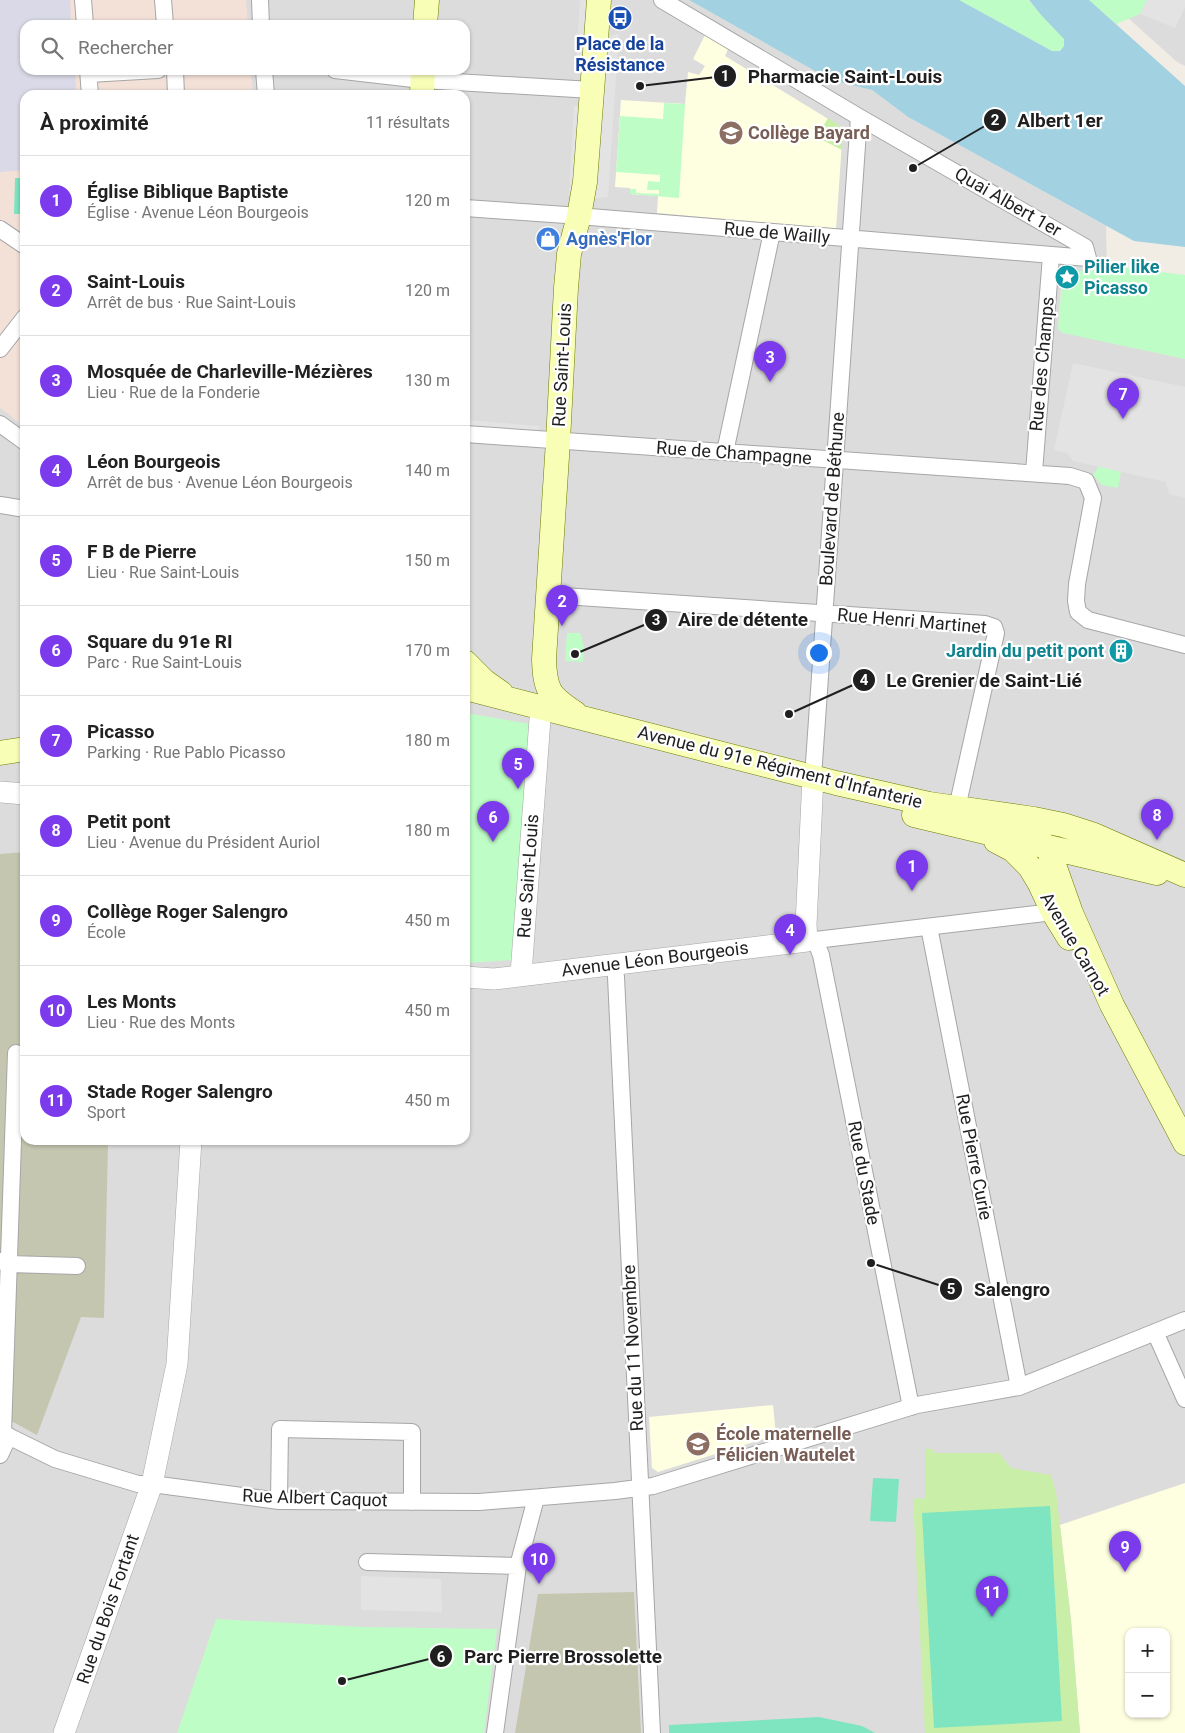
<!DOCTYPE html>
<html lang="fr">
<meta charset="utf-8">
<style>
:root{--surface:#fff;--page:#f2f2f2;--text:#222;--muted:#767676;--line:#e0e0e0;--accent:#7c3aed}
body{margin:0;font-family:Roboto,sans-serif;background:var(--page);color:var(--text)}
.controls{position:absolute;right:15px;bottom:15px;display:grid;overflow:hidden;border-radius:10px;box-shadow:0 1px 4px #0004}
.controls button{width:45px;height:45px;display:grid;place-items:center;padding:0;border:0;border-bottom:1px solid var(--line);background:var(--surface);color:var(--text);font:25px sans-serif}
.you{position:absolute;left:818px;top:652px;width:18px;height:18px;margin:-12px;border:4px solid #fff;border-radius:50%;background:#1a73e8;box-shadow:0 0 0 8px #1a73e833}
.badge{display:grid;place-items:center;width:32px;height:32px;border-radius:50%;background:var(--accent);color:#fff;font-size:16px;font-weight:700}
.pin{position:absolute;translate:-50% -41px;filter:drop-shadow(0 1px 2px #0008)}
.pin::after{content:'';position:absolute;top:26px;width:18px;height:15px;background:inherit;clip-path:polygon(0 0,100% 0,50% 100%)}
.list{margin:0;padding:0;list-style:none}
h2{display:flex;justify-content:space-between;align-items:center;height:65px;margin:0;padding:0 20px;font-size:21px}
h2 small{font-size:16px;font-weight:400;color:var(--muted)}
.list li{display:grid;grid-template-columns:32px 1fr auto;gap:15px;align-items:center;box-sizing:border-box;height:90px;padding:0 20px;border-top:1px solid var(--line)}
.list b{display:block;font-size:19px;white-space:nowrap}
.list p{margin:0;font-size:16px;white-space:nowrap;color:var(--muted)}
.list em{font-size:16px;font-style:normal;color:var(--muted)}
.icon{flex:none;width:28px;height:28px;fill:none;stroke:currentColor;stroke-width:2;stroke-linecap:round;stroke-linejoin:round}
.map{position:relative;flex:none;width:1185px;height:1733px;overflow:hidden}
.search{position:absolute;background:var(--surface);box-shadow:0 1px 4px #0004;left:20px;top:20px;width:450px;height:55px;display:flex;align-items:center;gap:12px;box-sizing:border-box;padding:0 18px;border-radius:15px;color:var(--muted);font-size:19px}
.panel{position:absolute;background:var(--surface);box-shadow:0 1px 4px #0004;left:20px;top:90px;width:450px;height:1055px;border-radius:15px}
.map>svg:first-child{display:block}
</style>
<div class="map">
<svg width="1185" height="1733" viewBox="0 0 1185 1733">
<rect width="100%" height="100%" fill="#f1ede5"/>
<path fill="#dddcdc" fill-rule="evenodd" d="M0,0H689L831,80L872,90L908,117L1106,226L1107,271L1061,288L1058,329L1185,359V1733H0ZM25,25H465V70H25ZM25,95H465V1140H25ZM1129,1632H1166V1714H1129Z
M1108,0H1185V66L1177,62Z"/>
<path fill="#feffe0" fill-rule="evenodd" d="M705,35L728,49L725,56L843,128L836,229L657,213L658,196L630,194V188L615,187L621,100L685,104L688,72L699,75L705,66L693,59Z
M773,1405L776,1435L658,1472L652,1468L649,1417Z
M1185,1483V1733H1080L1071,1620L1060,1525ZM1129,1632H1166V1714H1129Z"/>
<path fill="#f3e0d7" d="M0,0H246L248,25H25V70H251L253,95H25V427L0,408Z"/>
<path fill="#c5c6b0" d="M25,852V1140H125L108,1145L104,1318L81,1317L37,1435L0,1415V854Z
M634,1592L641,1733H515L538,1594Z"/>
<path fill="#c8eea8" d="M828,118L843,128L842,150L817,137Z
M925,1449H932L935,1453H999L1011,1468L1051,1475L1056,1492L1071,1620L1080,1733H925L913,1499L926,1498Z"/>
<path fill="#bffdc6" d="M959,0H1028L1064,39V46L1059,51H1052Z
M1089,0H1147L1140,14L1116,24Z
M664,103L685,104L679,198L630,194V189H636V193L659,194V190H647L648,181L660,182V175L616,172L620,116L663,119Z
M1106,265L1185,275V359L1063,333L1058,329L1063,270L1107,271Z
M1099,466L1121,471L1118,488L1102,485L1093,475Z
M567,633H580L584,646L583,662L565,661Z
M465,713L530,724L513,960L465,963Z
M216,1619L362,1627L497,1629L484,1733H177Z"/>
<path fill="#7ee5c0" d="M15,178H25V214H14Z
M873,1478L899,1479L896,1522L870,1521Z
M1050,1506L1062,1721L934,1728L922,1513Z
M819,1717L862,1726L875,1733H669V1725Z"/>
<path fill="#e3e3e3" d="M580,0H599L596,42L619,33L608,197L582,200L569,194L574,106L591,107L593,78L576,67Z
M1147,0H1185V7L1175,28L1140,14Z
M1073,363L1185,387V498L1169,494L1166,482L1073,461L1067,453L1054,450Z
M465,420L541,426L530,439L465,434Z
M361,1576L441,1579L442,1612L361,1610Z"/>
<path fill="#d9d9e7" d="M0,0H70L71,25H25V70H75L76,95H25V170L0,172Z"/>
<path fill="#a2d1e1" d="M689,0H959L1052,51H1060L1064,46V39L1042,16L1029,0H1089L1185,86V247L1134,241L908,117L872,90L831,80Z"/>
<g fill="none" stroke-linecap="round" stroke-linejoin="round">
<defs>
<path id="minor" d="M83,0L85,25
M163,0L165,25
M260,0L261,25
M88,70L90,95
M175,70L176,95
M264,70L266,95
M335,70L422,80L592,90
M89,74L158,70
M465,208L566,215L1088,258L1085,247L859,117L662,0
M0,229L25,246
M0,349L25,317
M0,424L25,442
M465,434L1070,476L1086,481L1093,498L1077,584L1076,601L1078,612L1088,620L1185,645
M725,452L772,232
M1034,472L1051,256
M0,505L25,509
M548,595L985,624L994,627L996,633L957,808
M813,777L859,117
M929,927L1019,1387
M815,940L821,955L911,1407
M807,941L1053,912
M614,964L616,977L652,1733
M0,1261L9,1264L77,1266
M1155,1332L1185,1399
M0,1432L55,1459L138,1484H152L279,1501L479,1502L615,1491L653,1486L917,1405L1019,1387L1185,1320
M3,1433L16,1053
M0,1455L9,1436
M279,1501L280,1429L412,1432V1502
M367,1562L518,1566
M495,1733L518,1566L536,1498"/>
<path id="tertiary" d="M0,792L25,794
M521,974L540,719
M465,977L494,979L807,941L806,925L813,777
M64,1733L152,1484L177,1364L191,1140"/>
<path id="secondary" d="M425,25L427,0
M422,95L423,70
M465,662L484,681L501,693
M465,688L836,783L929,804L1034,819L1063,825L1094,835L1185,875
M575,713C549,696 545,690 544,659L558,441L566,288L569,254L579,216L585,182L599,0
M0,753L25,749
M914,815L1157,873
M996,841L1013,850L1030,867L1039,882L1053,912L1069,938
M1039,841L1048,848L1071,913L1112,1005L1185,1143"/>
</defs>
<use href="#minor" stroke="#a6a6a6" stroke-width="18"/>
<use href="#tertiary" stroke="#a6a6a6" stroke-width="22"/>
<use href="#secondary" stroke="#6b7d00" stroke-width="25"/>
<use href="#minor" stroke="#fff" stroke-width="16"/>
<use href="#tertiary" stroke="#fff" stroke-width="21"/>
<use href="#secondary" stroke="#f8feb6" stroke-width="24"/>
</g>
<defs>
<symbol id="bus-disc" viewBox="-11 -11 22 22"><circle r="9.5" fill="#1a4fb4" stroke="#fff"/><path d="M-5-6H5V4H4V6H2V4H-2V6H-4V4H-5ZM-3.5-4V0h7V-4ZM-3.5 1.2v1.5H-2V1.2ZM2 1.2v1.5H3.5V1.2Z" fill="#fff"/></symbol>
<symbol id="school-disc" viewBox="-11 -11 22 22"><circle r="9.5" fill="#8d6e63" stroke="#fff"/><path d="M0-5L7-2L0 1L-7-2ZM-4 1L0 2.5L4 1V4Q0 6-4 4Z" fill="#fff"/></symbol>
<symbol id="shop-disc" viewBox="-11 -11 22 22"><circle r="9.5" fill="#3f7fe0" stroke="#fff"/><path d="M-5-2.5h2.3a2.7 3.5 0 0 1 5.4 0H5L5.5 6h-11ZM-1.5-2.5h3a1.5 2.3 0 0 0-3 0Z" fill="#fff"/></symbol>
<symbol id="sight-disc" viewBox="-11 -11 22 22"><circle r="9.5" fill="#0f9aa8" stroke="#fff"/><path d="M0-6L1.8-2.2L6-1.7L2.9 1.2L3.7 5.4L0 3.3L-3.7 5.4L-2.9 1.2L-6-1.7L-1.8-2.2Z" fill="#fff"/></symbol>
<symbol id="building-disc" viewBox="-11 -11 22 22"><circle r="9.5" fill="#0f9aa8" stroke="#fff"/><path d="M-4-6H4V6H1V3H-1V6H-4ZM-2.5-4.3h1.7v1.8h-1.7ZM.8-4.3h1.7v1.8H.8ZM-2.5-1h1.7V.8h-1.7ZM.8-1h1.7V.8H.8Z" fill="#fff"/></symbol>
</defs>
<g fill-rule="evenodd">
<use href="#bus-disc" x="606" y="4" width="28" height="28"/>
<use href="#school-disc" x="717" y="119" width="28" height="28"/>
<use href="#shop-disc" x="534" y="225" width="28" height="28"/>
<use href="#sight-disc" x="1053" y="263" width="28" height="28"/>
<use href="#building-disc" x="1107" y="637" width="28" height="28"/>
<use href="#school-disc" x="684" y="1430" width="28" height="28"/>
</g>
<g text-anchor="middle" stroke-width="4.5" stroke-linejoin="round" paint-order="stroke">
<g font-size="18" font-weight="bold" fill="#164399" stroke="#fff">
<text x="620" y="50">Place de la<tspan x="620" dy="21">Résistance</tspan></text>
</g>
<g font-size="18" font-weight="bold" fill="#785e54" stroke="#fff" text-anchor="start">
<text x="748" y="139">Collège Bayard</text>
<text x="716" y="1440">École maternelle<tspan x="716" dy="21">Félicien Wautelet</tspan></text>
</g>
<g font-size="18" fill="#1f1f1f" stroke="#fff">
<text transform="translate(1008 202) rotate(30)" y="6">Quai Albert 1er</text>
<text transform="translate(777 233) rotate(5)" y="6">Rue de Wailly</text>
<text transform="translate(1042 364) rotate(-85)" y="6">Rue des Champs</text>
<text transform="translate(562 365) rotate(-87)" y="6">Rue Saint-Louis</text>
<text transform="translate(734 453) rotate(4)" y="6">Rue de Champagne</text>
<text transform="translate(832 499) rotate(-86)" y="6">Boulevard de Béthune</text>
<text transform="translate(912 621) rotate(5)" y="6">Rue Henri Martinet</text>
<text transform="translate(780 767) rotate(14)" y="6">Avenue du 91e Régiment d'Infanterie</text>
<text transform="translate(528 876) rotate(-86)" y="6">Rue Saint-Louis</text>
<text transform="translate(1075 944) rotate(59)" y="6">Avenue Carnot</text>
<text transform="translate(655 959) rotate(-7)" y="6">Avenue Léon Bourgeois</text>
<text transform="translate(974 1157) rotate(79)" y="6">Rue Pierre Curie</text>
<text transform="translate(864 1173) rotate(79)" y="6">Rue du Stade</text>
<text transform="translate(633 1348) rotate(-93)" y="6">Rue du 11 Novembre</text>
<text transform="translate(315 1498) rotate(2)" y="6">Rue Albert Caquot</text>
<text transform="translate(108 1609) rotate(-71)" y="6">Rue du Bois Fortant</text>
</g>
<g font-size="18" font-weight="bold" fill="#366cbe" stroke="#fff" text-anchor="start">
<text x="566" y="245">Agnès'Flor</text>
</g>
<g font-size="18" font-weight="bold" fill="#0d838f" stroke="#fff" text-anchor="start">
<text x="1084" y="273">Pilier like<tspan x="1084" dy="21">Picasso</tspan></text>
<text x="1104" y="657" text-anchor="end">Jardin du petit pont</text>
</g>
</g>
<path fill="none" stroke="#1f1f1f" stroke-width="2" d="M640 86L725 76M913 168L995 120M575 654L656 620M789 714L864 680M871 1263L951 1289M342 1681L441 1656"/>
<g fill="#1f1f1f" stroke="#fff" stroke-width="2">
<circle cx="640" cy="86" r="5"/>
<circle cx="913" cy="168" r="5"/>
<circle cx="575" cy="654" r="5"/>
<circle cx="789" cy="714" r="5"/>
<circle cx="871" cy="1263" r="5"/>
<circle cx="342" cy="1681" r="5"/>
<circle cx="725" cy="76" r="12"/>
<circle cx="995" cy="120" r="12"/>
<circle cx="656" cy="620" r="12"/>
<circle cx="864" cy="680" r="12"/>
<circle cx="951" cy="1289" r="12"/>
<circle cx="441" cy="1656" r="12"/>
</g>
<g font-size="15" text-anchor="middle" font-weight="bold" fill="#fff">
<text x="725" y="81">1</text>
<text x="995" y="125">2</text>
<text x="656" y="625">3</text>
<text x="864" y="685">4</text>
<text x="951" y="1294">5</text>
<text x="441" y="1662">6</text>
</g>
<g font-size="19" text-anchor="middle" font-weight="bold" fill="#1f1f1f" stroke="#fff" stroke-width="4.5" stroke-linejoin="round" paint-order="stroke">
<text x="845" y="83">Pharmacie Saint-Louis</text>
<text x="1060" y="127">Albert 1er</text>
<text x="743" y="626">Aire de détente</text>
<text x="984" y="687">Le Grenier de Saint-Lié</text>
<text x="1012" y="1296">Salengro</text>
<text x="563" y="1663">Parc Pierre Brossolette</text>
</g>
</svg>
<div class="controls">
<button>+</button>
<button>−</button>
</div>
<div class="you"></div>
<div class="pin badge" style="left:912px;top:891px">1</div>
<div class="pin badge" style="left:562px;top:626px">2</div>
<div class="pin badge" style="left:770px;top:382px">3</div>
<div class="pin badge" style="left:790px;top:955px">4</div>
<div class="pin badge" style="left:518px;top:789px">5</div>
<div class="pin badge" style="left:493px;top:842px">6</div>
<div class="pin badge" style="left:1123px;top:419px">7</div>
<div class="pin badge" style="left:1157px;top:840px">8</div>
<div class="pin badge" style="left:1125px;top:1572px">9</div>
<div class="pin badge" style="left:539px;top:1584px">10</div>
<div class="pin badge" style="left:992px;top:1617px">11</div>
<div class="search"><svg class="icon" aria-label="search" viewBox="0 0 24 24"><circle cx="10" cy="10" r="6"/><path d="M15 15l6 6"/></svg>Rechercher</div>
<section class="panel">
<h2>À proximité<small>11 résultats</small></h2>
<ul class="list">
<li><span class="badge">1</span><div><b>Église Biblique Baptiste</b><p>Église · Avenue Léon Bourgeois</p></div><em>120 m</em></li>
<li><span class="badge">2</span><div><b>Saint-Louis</b><p>Arrêt de bus · Rue Saint-Louis</p></div><em>120 m</em></li>
<li><span class="badge">3</span><div><b>Mosquée de Charleville-Mézières</b><p>Lieu · Rue de la Fonderie</p></div><em>130 m</em></li>
<li><span class="badge">4</span><div><b>Léon Bourgeois</b><p>Arrêt de bus · Avenue Léon Bourgeois</p></div><em>140 m</em></li>
<li><span class="badge">5</span><div><b>F B de Pierre</b><p>Lieu · Rue Saint-Louis</p></div><em>150 m</em></li>
<li><span class="badge">6</span><div><b>Square du 91e RI</b><p>Parc · Rue Saint-Louis</p></div><em>170 m</em></li>
<li><span class="badge">7</span><div><b>Picasso</b><p>Parking · Rue Pablo Picasso</p></div><em>180 m</em></li>
<li><span class="badge">8</span><div><b>Petit pont</b><p>Lieu · Avenue du Président Auriol</p></div><em>180 m</em></li>
<li><span class="badge">9</span><div><b>Collège Roger Salengro</b><p>École</p></div><em>450 m</em></li>
<li><span class="badge">10</span><div><b>Les Monts</b><p>Lieu · Rue des Monts</p></div><em>450 m</em></li>
<li><span class="badge">11</span><div><b>Stade Roger Salengro</b><p>Sport</p></div><em>450 m</em></li>
</ul>
</section>
</div>
